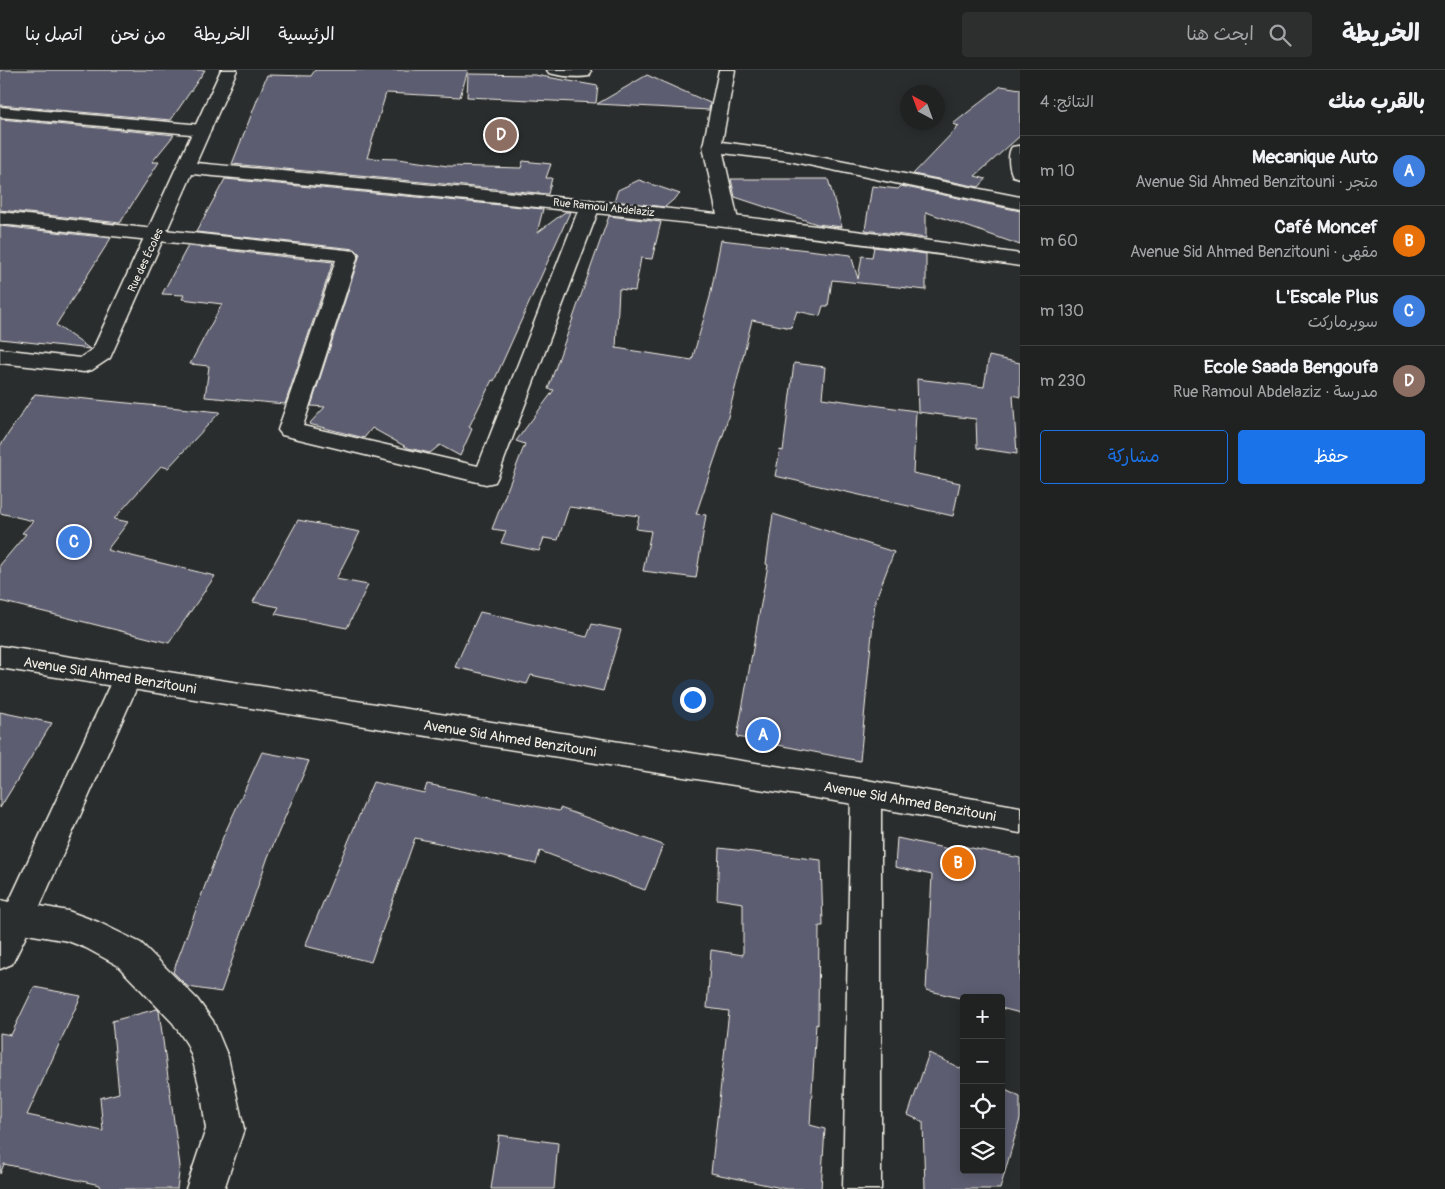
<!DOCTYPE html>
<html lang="ar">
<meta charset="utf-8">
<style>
:root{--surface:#202222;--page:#2d2f2f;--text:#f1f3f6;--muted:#a2a4a5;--line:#3d3f40;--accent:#1a73e8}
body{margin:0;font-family:Pangolin,"Playpen Sans Arabic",sans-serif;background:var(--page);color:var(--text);direction:rtl}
.controls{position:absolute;right:15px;bottom:15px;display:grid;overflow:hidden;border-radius:5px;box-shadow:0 2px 12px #0003}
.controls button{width:45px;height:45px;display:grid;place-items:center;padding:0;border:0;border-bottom:1px solid var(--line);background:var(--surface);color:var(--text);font:25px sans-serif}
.compass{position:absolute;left:900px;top:15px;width:45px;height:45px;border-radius:50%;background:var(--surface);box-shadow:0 2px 12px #0003;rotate:319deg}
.you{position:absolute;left:692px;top:629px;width:18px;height:18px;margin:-12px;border:4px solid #fff;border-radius:50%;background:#1a73e8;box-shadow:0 0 0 8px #1a73e833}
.badge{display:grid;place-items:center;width:32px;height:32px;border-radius:50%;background:var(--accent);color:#fff;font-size:16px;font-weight:700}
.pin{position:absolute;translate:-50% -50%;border:2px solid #fff;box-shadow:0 1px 5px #0006}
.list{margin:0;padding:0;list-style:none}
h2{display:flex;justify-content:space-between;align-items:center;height:65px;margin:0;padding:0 20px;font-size:21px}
h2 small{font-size:16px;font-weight:400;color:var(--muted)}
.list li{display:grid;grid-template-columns:32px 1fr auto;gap:15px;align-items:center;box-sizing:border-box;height:70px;padding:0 20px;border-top:1px solid var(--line)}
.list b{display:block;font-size:19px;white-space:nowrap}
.list p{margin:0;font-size:16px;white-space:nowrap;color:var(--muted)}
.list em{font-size:16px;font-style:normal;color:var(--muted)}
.actions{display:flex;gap:10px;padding:15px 20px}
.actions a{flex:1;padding:11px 0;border:1px solid var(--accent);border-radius:5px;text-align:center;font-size:18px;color:var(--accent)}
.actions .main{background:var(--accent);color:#fff}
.icon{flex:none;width:28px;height:28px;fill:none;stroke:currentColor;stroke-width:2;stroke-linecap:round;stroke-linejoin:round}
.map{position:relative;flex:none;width:1020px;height:1119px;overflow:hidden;direction:ltr}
header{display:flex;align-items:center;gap:30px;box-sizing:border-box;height:70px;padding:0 25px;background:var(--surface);border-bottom:1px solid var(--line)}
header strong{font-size:24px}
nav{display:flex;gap:28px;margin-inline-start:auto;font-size:18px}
.search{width:350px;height:45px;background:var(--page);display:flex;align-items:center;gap:12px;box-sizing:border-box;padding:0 18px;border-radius:5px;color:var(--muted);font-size:19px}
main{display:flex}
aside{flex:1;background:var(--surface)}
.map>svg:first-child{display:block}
</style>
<header>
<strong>الخريطة</strong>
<div class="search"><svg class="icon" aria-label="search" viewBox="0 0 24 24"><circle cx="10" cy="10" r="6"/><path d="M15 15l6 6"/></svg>ابحث هنا</div>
<nav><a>الرئيسية</a><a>الخريطة</a><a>من نحن</a><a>اتصل بنا</a></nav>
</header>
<main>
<aside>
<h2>بالقرب منك<small>النتائج: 4</small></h2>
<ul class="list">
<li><span class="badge" style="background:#3f7fe0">A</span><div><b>Mecanique Auto</b><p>متجر · Avenue Sid Ahmed Benzitouni</p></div><em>10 m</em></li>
<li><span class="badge" style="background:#e8710a">B</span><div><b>Café Moncef</b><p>مقهى · Avenue Sid Ahmed Benzitouni</p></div><em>60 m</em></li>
<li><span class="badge" style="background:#3f7fe0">C</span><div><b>L'Escale Plus</b><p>سوبرماركت</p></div><em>130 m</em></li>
<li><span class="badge" style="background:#8d6e63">D</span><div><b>Ecole Saada Bengoufa</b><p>مدرسة · Rue Ramoul Abdelaziz</p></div><em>230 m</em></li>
</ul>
<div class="actions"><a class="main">حفظ</a><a>مشاركة</a></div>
</aside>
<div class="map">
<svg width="1020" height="1119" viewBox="0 0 1020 1119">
<rect width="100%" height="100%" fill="#2a2d2e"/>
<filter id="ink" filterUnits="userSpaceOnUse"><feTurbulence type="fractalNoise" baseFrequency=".02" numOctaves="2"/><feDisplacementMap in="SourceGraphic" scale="10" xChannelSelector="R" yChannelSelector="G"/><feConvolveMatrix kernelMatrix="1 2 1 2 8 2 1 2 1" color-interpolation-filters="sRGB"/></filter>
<g filter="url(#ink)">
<path fill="#5b5d6f" stroke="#f4f1e8" d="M0,0H205L171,50L0,35Z
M315,0H468L460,27L386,23L367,88L398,89L448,96L521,98L523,91L551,94L546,108H552L548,124L232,94L267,5L311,6Z
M468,4L535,5L598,16L596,33L467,27Z
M647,5L710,33L709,40L597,34Z
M1001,16L1020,19V66L975,106L986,109L979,117L913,104L959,56L953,54Z
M0,49L165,64L174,65L152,92H159L120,153L0,140Z
M225,109L543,139L537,163L565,142H570L494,311L492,310L469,357L472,359L460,386L440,375L430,383L408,378L372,358L364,368L309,354L325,337L311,336L360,184L355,179L196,162Z
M731,109H828L842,157L817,154L735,127Z
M639,110L680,124L665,137L614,131L618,120Z
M872,116L898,119L901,116L1020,141V175L926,142V168L865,160Z
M609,146L661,152L652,189L641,188L635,221L619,219L616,278L692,290L710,227L721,170L851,185L858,209L862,186L872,187L874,177L926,184V220L832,210L828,236H823L820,246L797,241L791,258L752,250L725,359L696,444L706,445L696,508L643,501L651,461L636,459L639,446L569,437L558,470L544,468L539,481L501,473L506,461L492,459L525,374L516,371L554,320L548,319Z
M0,156L111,168L56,255L90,279L0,269Z
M188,176L333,192L285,334L205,327L209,296L190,294L222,234L182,229L184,225L162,224Z
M989,286L1020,293V327L1013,325L1017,384L977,378L976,349L918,342L917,309L984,317Z
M794,293L825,297L822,328L916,341L913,403L960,413L953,446L775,406L780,380L783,381Z
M35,324L220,342L168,398L161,396L114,449L128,452L107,480L215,506L169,573L0,531V495L26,464L22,463L33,451L0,443V376Z
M773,444L894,482L875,531L860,691L737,667L768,495L766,494Z
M298,450L360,462L336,509L368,515L347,558L275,544L279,537L253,532Z
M480,542L587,567L592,554L621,560L603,621L531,605L527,614L455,597Z
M0,642L52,653L0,738Z
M262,682L309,691L268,787L221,922L188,917L173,902L223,767Z
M373,712L424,723L427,714L559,741L560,738L663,775L645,820L540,781L536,794L415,768L371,892L305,876Z
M897,768L963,782L962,776L1020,788V943L1001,938V928H964V929L926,920L932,805L895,797Z
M719,778L821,790L823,856H819L818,955L816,954L810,1055L825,1059L821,1119H786L711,1103L729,941L707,938L711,880L743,885V833L717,829Z
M34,917L81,926L27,1045L103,1061L100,1028L119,1023L112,951L157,939L159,941L180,1096L177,1119H99L100,1115L4,1094L0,1104V963L11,965Z
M929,983L964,1000V1100H1001V1018L1020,1027V1049L1000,1119H925L923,1052L908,1045Z
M499,1065L558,1073L554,1119H491Z"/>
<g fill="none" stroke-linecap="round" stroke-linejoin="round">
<defs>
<path id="minor" d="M547,0H590L591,2L589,6C577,8 561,6 549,3Z
M719,0H735L722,72L789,81L1020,127V139L789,91L723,83L738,150L735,154L728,156L721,154L718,150L703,76Z
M0,37L202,55L208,56L211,60L208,64L202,65L0,47Z
M1018,76H1020V108L1013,106C1009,99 1007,84 1012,77Z
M590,130L597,132L600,136L498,406L495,412L486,414L282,365L278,360L336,190L0,154V142L355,181L358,185L303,356L478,396L580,136L583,132Z
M127,597L137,600L141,608L40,836L68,841L98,852L141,873L197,929L213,951L228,987L244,1059L224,1119H186L206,1059L201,1023L192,987L187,974L173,953L117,895L86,878L68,871L27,864L12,894L0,899V830L9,832L113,608L117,600Z
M866,710L877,714L881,723V1119H843L851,723L855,714Z"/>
<path id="tertiary" d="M221,0H237L196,93C472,119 747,142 1020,184V196C745,154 468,130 192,104L110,288L92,300L84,302L0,293V279L80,288L93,279Z"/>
<path id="secondary" d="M0,576L866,710L1020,737V763L866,736L0,598Z"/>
</defs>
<use href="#minor" stroke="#f4f1e8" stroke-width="3"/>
<use href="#tertiary" stroke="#f4f1e8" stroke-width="3"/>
<use href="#secondary" stroke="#f4f1e8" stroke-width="3"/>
<use href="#minor" fill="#2a2d2e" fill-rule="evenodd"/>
<use href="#tertiary" fill="#2a2d2e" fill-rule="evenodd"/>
<use href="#secondary" fill="#2a2d2e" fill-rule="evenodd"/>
</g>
</g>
<g text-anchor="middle" stroke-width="4.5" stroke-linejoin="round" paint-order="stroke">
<g font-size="11" fill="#f4f1e8" stroke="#2a2d2e">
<text transform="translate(604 137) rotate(6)" y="4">Rue Ramoul Abdelaziz</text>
<text transform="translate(145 190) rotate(-65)" y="4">Rue des Écoles</text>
</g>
<g font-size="14" fill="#f4f1e8" stroke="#2a2d2e">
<text transform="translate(110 605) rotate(9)" y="5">Avenue Sid Ahmed Benzitouni</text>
<text transform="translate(510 668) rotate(9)" y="5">Avenue Sid Ahmed Benzitouni</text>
<text transform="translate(910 731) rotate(10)" y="5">Avenue Sid Ahmed Benzitouni</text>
</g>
</g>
</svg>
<div class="controls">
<button>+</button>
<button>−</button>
<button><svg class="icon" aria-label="locate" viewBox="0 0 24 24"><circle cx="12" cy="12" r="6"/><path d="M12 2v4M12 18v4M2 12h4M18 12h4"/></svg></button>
<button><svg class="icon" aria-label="layers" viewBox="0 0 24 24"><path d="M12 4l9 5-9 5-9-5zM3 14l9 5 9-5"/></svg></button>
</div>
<svg class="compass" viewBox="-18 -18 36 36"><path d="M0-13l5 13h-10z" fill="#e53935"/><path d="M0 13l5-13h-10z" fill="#a2a4a5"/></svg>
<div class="you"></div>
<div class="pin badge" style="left:763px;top:665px;background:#3f7fe0">A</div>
<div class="pin badge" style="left:958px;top:793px;background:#e8710a">B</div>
<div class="pin badge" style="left:74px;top:472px;background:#3f7fe0">C</div>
<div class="pin badge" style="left:501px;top:65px;background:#8d6e63">D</div>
</div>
</main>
